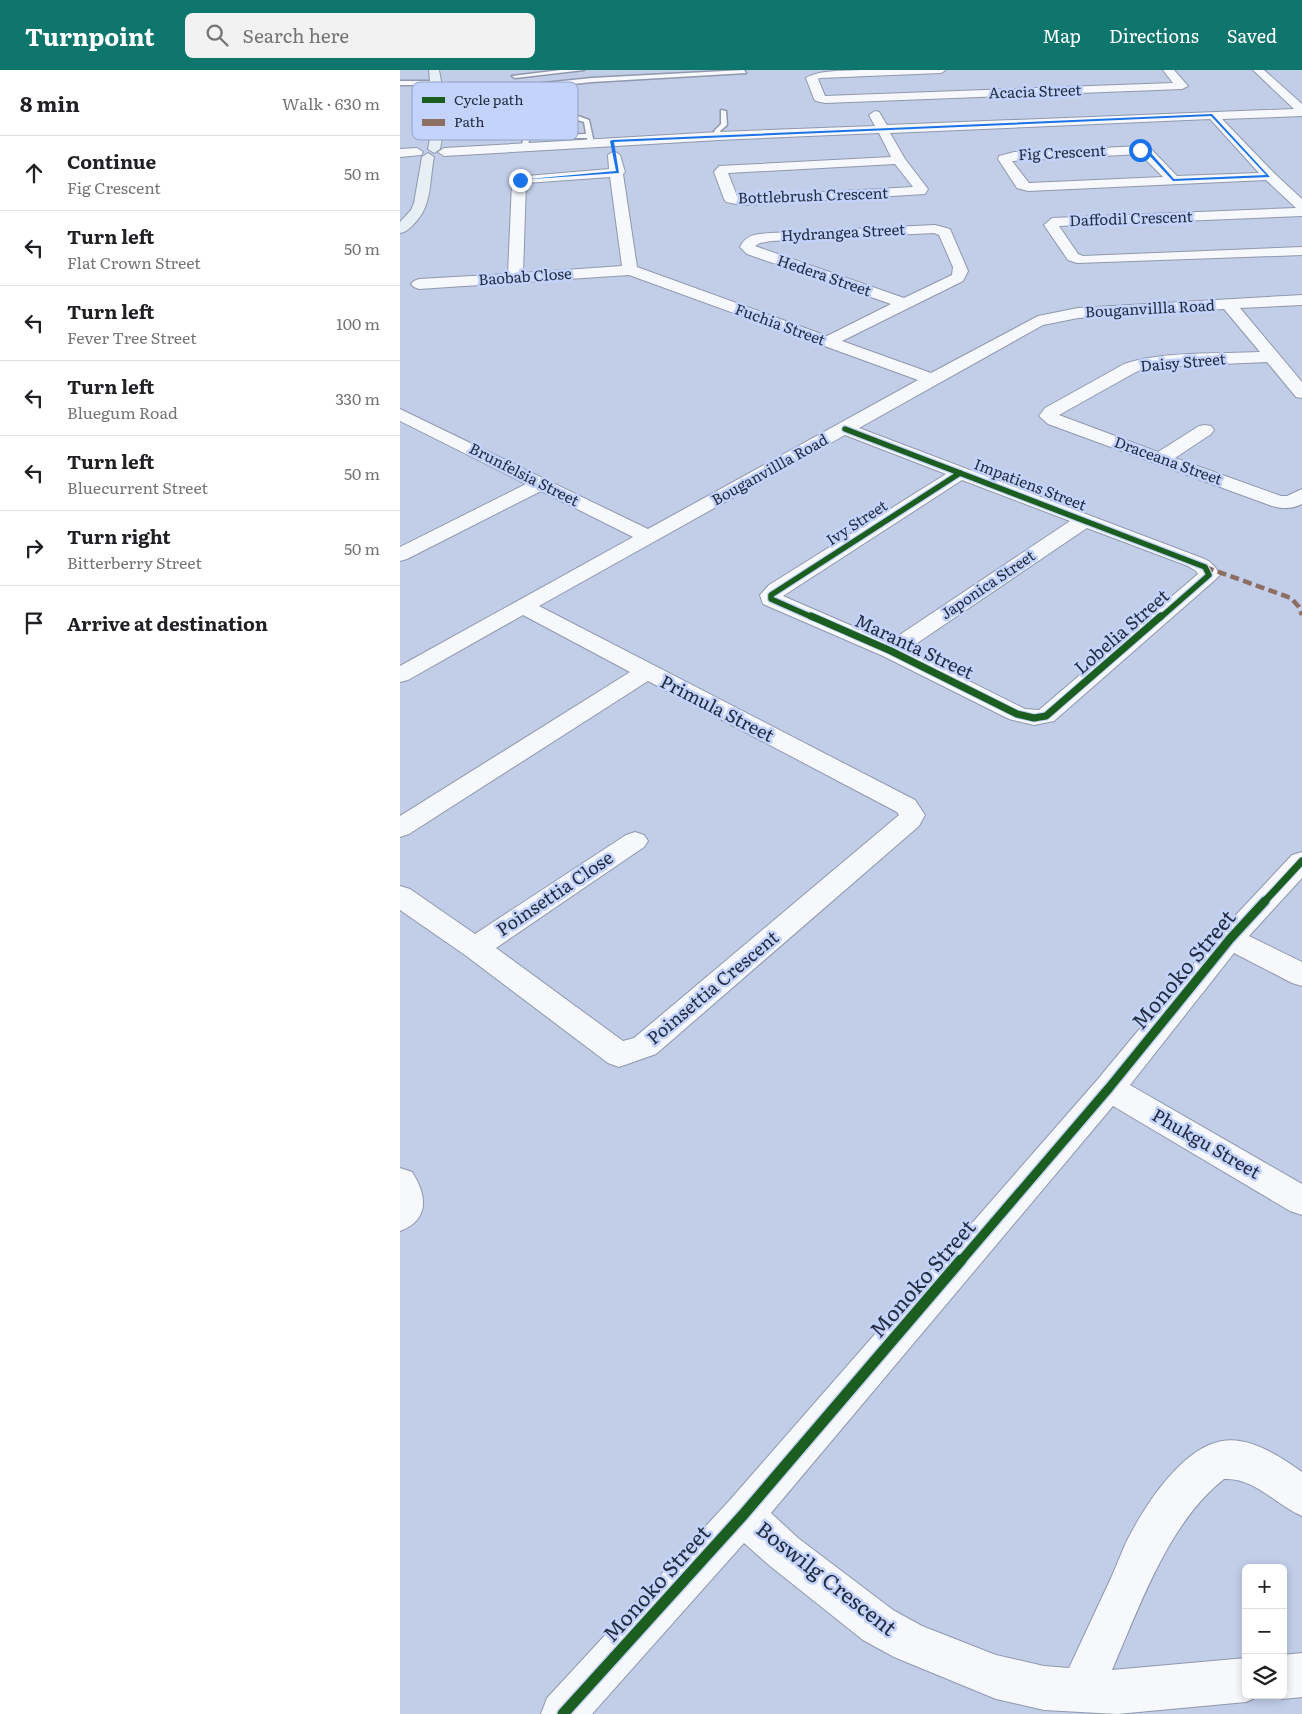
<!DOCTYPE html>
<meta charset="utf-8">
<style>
:root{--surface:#fff;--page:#f2f2f2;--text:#202124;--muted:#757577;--line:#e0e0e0;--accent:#0f766e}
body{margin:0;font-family:Literata,serif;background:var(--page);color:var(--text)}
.controls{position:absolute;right:15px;bottom:15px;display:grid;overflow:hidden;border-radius:8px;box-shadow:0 2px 8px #0003}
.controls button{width:45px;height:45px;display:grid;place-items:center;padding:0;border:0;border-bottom:1px solid var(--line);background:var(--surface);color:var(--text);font:25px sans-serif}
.stop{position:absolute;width:15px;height:15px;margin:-11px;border:4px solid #1a73e8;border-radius:50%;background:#fff}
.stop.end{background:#1a73e8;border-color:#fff;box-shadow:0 1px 5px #0008}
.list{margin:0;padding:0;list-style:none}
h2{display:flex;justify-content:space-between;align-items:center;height:65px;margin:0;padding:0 20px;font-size:21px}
h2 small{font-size:16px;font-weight:400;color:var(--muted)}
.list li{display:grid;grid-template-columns:32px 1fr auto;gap:15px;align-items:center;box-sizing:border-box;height:75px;padding:0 20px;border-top:1px solid var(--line)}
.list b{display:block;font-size:19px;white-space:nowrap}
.list p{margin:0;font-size:16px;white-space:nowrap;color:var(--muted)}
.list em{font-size:16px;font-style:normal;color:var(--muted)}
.icon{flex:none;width:28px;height:28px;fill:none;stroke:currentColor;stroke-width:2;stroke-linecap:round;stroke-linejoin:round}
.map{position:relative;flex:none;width:902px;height:1644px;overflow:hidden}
header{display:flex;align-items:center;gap:30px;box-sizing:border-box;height:70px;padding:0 25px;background:var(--accent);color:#fff}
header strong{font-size:24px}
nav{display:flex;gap:28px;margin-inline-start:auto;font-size:18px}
.search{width:350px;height:45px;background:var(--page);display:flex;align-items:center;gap:12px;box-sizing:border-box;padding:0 18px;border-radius:8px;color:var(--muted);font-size:19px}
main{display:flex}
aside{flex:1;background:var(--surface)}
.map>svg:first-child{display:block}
</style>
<header>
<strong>Turnpoint</strong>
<div class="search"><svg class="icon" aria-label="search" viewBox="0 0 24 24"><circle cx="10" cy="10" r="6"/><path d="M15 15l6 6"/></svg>Search here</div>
<nav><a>Map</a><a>Directions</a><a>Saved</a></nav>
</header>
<main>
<aside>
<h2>8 min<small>Walk · 630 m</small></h2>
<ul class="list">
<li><svg class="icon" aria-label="ahead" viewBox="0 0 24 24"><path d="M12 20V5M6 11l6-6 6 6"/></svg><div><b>Continue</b><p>Fig Crescent</p></div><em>50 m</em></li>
<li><svg class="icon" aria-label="left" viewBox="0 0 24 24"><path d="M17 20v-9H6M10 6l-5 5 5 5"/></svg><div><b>Turn left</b><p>Flat Crown Street</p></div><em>50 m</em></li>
<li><svg class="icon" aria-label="left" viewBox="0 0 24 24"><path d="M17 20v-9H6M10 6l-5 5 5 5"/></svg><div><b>Turn left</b><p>Fever Tree Street</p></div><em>100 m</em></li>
<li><svg class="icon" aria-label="left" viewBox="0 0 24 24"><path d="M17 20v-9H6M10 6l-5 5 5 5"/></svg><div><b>Turn left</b><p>Bluegum Road</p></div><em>330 m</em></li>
<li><svg class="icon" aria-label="left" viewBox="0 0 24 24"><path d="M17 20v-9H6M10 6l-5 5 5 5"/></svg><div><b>Turn left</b><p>Bluecurrent Street</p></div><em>50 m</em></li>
<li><svg class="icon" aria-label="right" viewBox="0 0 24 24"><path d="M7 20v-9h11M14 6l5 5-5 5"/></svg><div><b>Turn right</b><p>Bitterberry Street</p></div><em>50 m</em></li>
<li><svg class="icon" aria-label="arrive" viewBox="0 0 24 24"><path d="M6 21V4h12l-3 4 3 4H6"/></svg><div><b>Arrive at destination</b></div></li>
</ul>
</aside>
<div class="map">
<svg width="902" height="1644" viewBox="0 0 902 1644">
<rect width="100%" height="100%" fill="#c2cde8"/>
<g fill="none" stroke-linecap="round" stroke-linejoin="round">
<defs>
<path id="lane" d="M161,0H184L115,8L112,6Z
M344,0L346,3L192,12L124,19L110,22L129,32L143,46H178L189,50L194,73L191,75L188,73L187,68H146L144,50C135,49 131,40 124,35C115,28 105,24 94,23L97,36L94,38L68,41L51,36L53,28L81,20L102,21L124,15L192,8ZM81,23H87L90,35L68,37L57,35L58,30ZM150,50H177L184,52L186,64L151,65Z
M0,11H36L39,13L36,15H0Z
M321,40L326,41L327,55L320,61L322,66L319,68L317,67L314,61L321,54Z
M122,44L132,48L128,77L125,79L122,77L124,57L37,61L34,59L37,57L125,53L126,49L119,47L37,49V47L39,46Z"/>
<path id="street" d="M460,0H546L541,3L420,8L418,9L425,26L773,13L763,0H774L788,16L782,19L425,33L416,31L414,29L406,8C418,0 444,1 460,0Z
M853,0H864L902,34V46L822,49L874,103L902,129V146L659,156L678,184L683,186L902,177V185L677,193L668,190L644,155L652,148L896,138L866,110L628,121L617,118L598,89L599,86L614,82L742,76L752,80L777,106L859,103L810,49L490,63L505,89L528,119L525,124L342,135L326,132L324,129L314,102L319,96L491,87L479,63L319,70L44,86L38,82L44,78L319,62L475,56L469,45L475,41L479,42L487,55L894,39ZM740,84L763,107L629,113L612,91ZM495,94L513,117L342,127L337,126L328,103Z
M17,78L23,82L21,85L0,87V79Z
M214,81L220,85L225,102L223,104L237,197L427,266L491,234L347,184L340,177C346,164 358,164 371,163L535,155L550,159L568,201L563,211L442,271L531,303L638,246L678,238L902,225V235L840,238L902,312V328L896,327L867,292L777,296L743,299L736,302L659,345L758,382L799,356L805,355L811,356L814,360L811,364L775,388L881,426H887L902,419V434C893,439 882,439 872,436L648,354L639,346L645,338L724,294C762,281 819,284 860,282L824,239L678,248L643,255L459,358L802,488C812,492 815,496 820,505L816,509L654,651L634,655L609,649L483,586L363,534L360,525L369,515L546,404L445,365L139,536L515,730L525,745L519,756L256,984L219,997L208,993L65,885L0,840V816L10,819L75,864L226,765L235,762L244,765L248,771L244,777L96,878L223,971L234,968L499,745L497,742L248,611L9,764L0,767V746L230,602L123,545L8,610L0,612V596L233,467L141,421L7,489L0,491V477L126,414L0,351V339L248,459L518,310L229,205L19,219L14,217L11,214L14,211L19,209L108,204L112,112L115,107L209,99L208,85ZM210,107L222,196L123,203L126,113ZM534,163L539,165L553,197L552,205L504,228L355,176L360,173L371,171ZM562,410L670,451L489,572L383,526ZM687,458L788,496L796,501L798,504L639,640L625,639L507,580Z
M902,782V808L849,866L902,892V916L892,913L834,883L730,1015L902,1114V1145L890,1141L713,1036L371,1443L398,1468L493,1540L522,1556L596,1585L644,1596L669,1598C683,1568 697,1538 711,1508C718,1493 723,1477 731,1463C748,1431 784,1377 822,1371C850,1366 881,1387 902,1402V1446C876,1435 854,1407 824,1409C768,1453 740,1536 712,1600L846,1588V1625H861L846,1632L717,1644L644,1640L596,1629L494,1587L463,1570L370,1496L344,1473L192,1644H141L147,1628L329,1431L698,1009L820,862L892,785Z
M0,1098L12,1102C27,1125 30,1150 0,1161Z
M902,1583V1627L883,1629L875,1625H883V1585Z"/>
<path id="secondary" d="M29,0H39L43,22L49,30L40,79L34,83L28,79L37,30L31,22Z
M28,83L34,87C29,111 33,136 13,155C9,159 6,162 0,163V152L11,140L14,133L22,87Z"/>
</defs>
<use href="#lane" stroke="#8f98ad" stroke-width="3"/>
<use href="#street" stroke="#8f98ad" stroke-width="2"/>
<use href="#secondary" stroke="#8f98ad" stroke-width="2"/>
<use href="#lane" fill="#f6f8fc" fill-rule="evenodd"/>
<use href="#street" fill="#f6f8fc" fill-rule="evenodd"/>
<use href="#secondary" fill="#e7eff4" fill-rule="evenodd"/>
<path stroke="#8d6e63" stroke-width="4.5" stroke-dasharray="9 4.5" stroke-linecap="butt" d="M805,497L891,528L899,537L902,545"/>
<defs>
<path id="cycleway-far3" d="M445,359L805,497L809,505L760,548
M414,548L371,529V525L560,403"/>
<path id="cycleway-far2" d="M411,546L491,581L617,644L634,648L646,646L761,546
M864,832L902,791"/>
<path id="cycleway-far1" d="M560,1192L709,1018L830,869L865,831"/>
<path id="cycleway" d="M163,1644L343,1445L561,1190"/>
</defs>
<use href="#cycleway-far3" stroke="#c3d3fc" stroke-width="8"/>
<use href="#cycleway-far2" stroke="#c3d3fc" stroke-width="9"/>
<use href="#cycleway-far1" stroke="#c3d3fc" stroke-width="12"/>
<use href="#cycleway" stroke="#c3d3fc" stroke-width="14"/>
<use href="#cycleway-far3" stroke="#1b5e20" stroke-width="5.5"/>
<use href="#cycleway-far2" stroke="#1b5e20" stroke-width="7"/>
<use href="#cycleway-far1" stroke="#1b5e20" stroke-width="9"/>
<use href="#cycleway" stroke="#1b5e20" stroke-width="11"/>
</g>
<path fill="#1a73e8" d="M812,44L870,107L773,111L747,83L738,80L750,82L774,109L866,105L811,46L214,72L219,103L118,110L216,101L210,71L212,70Z"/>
<g text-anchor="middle" stroke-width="5" stroke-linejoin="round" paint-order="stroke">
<g font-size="15" fill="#242c3f" stroke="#c3d3fc">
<text transform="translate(635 22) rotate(-2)" y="5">Acacia Street</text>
<text transform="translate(662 83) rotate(-3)" y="5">Fig Crescent</text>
<text transform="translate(413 126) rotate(-2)" y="5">Bottlebrush Crescent</text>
<text transform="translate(731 149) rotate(-2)" y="5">Daffodil Crescent</text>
<text transform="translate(443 163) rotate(-3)" y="5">Hydrangea Street</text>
<text transform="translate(424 206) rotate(19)" y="5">Hedera Street</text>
<text transform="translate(125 207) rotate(-4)" y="5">Baobab Close</text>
<text transform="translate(750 239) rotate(-3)" y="5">Bouganvillla Road</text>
<text transform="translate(380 255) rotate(20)" y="5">Fuchia Street</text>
<text transform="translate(783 293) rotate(-5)" y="5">Daisy Street</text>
<text transform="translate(768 391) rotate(20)" y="5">Draceana Street</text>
<text transform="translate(370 400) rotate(-29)" y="5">Bouganvillla Road</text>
<text transform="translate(124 405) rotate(27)" y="5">Brunfelsia Street</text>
<text transform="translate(630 415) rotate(21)" y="5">Impatiens Street</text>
<text transform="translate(457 453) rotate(-33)" y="5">Ivy Street</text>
<text transform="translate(588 515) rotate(-34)" y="5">Japonica Street</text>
</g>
<g font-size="18" fill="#242c3f" stroke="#c3d3fc">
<text transform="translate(722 562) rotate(-41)" y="6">Lobelia Street</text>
<text transform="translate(514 577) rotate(25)" y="6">Maranta Street</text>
<text transform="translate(317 639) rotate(27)" y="6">Primula Street</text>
<text transform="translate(155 824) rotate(-34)" y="6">Poinsettia Close</text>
<text transform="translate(313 918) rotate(-40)" y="6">Poinsettia Crescent</text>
<text transform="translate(806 1074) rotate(30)" y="6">Phukgu Street</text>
</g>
<g font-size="21" fill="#242c3f" stroke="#c3d3fc">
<text transform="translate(784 900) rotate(-50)" y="7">Monoko Street</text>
<text transform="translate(523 1209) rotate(-49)" y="7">Monoko Street</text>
<text transform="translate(426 1509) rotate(38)" y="7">Boswilg Crescent</text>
<text transform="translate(257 1514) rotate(-48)" y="7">Monoko Street</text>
</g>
</g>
<rect x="12" y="12" width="166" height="58" rx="8" fill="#c3d3fc" stroke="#93a1c3" stroke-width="1"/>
<rect x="22" y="27" width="23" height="6" fill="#1b5e20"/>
<rect x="22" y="49" width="23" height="7" fill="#8d6e63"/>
<g font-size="14" fill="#242c3f">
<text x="54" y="35">Cycle path</text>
<text x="54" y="57">Path</text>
</g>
</svg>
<div class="controls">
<button>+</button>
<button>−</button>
<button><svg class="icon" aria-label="layers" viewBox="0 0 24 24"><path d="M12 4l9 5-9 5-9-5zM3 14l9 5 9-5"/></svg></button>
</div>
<div class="stop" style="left:740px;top:80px"></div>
<div class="stop end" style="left:120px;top:110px"></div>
</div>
</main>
